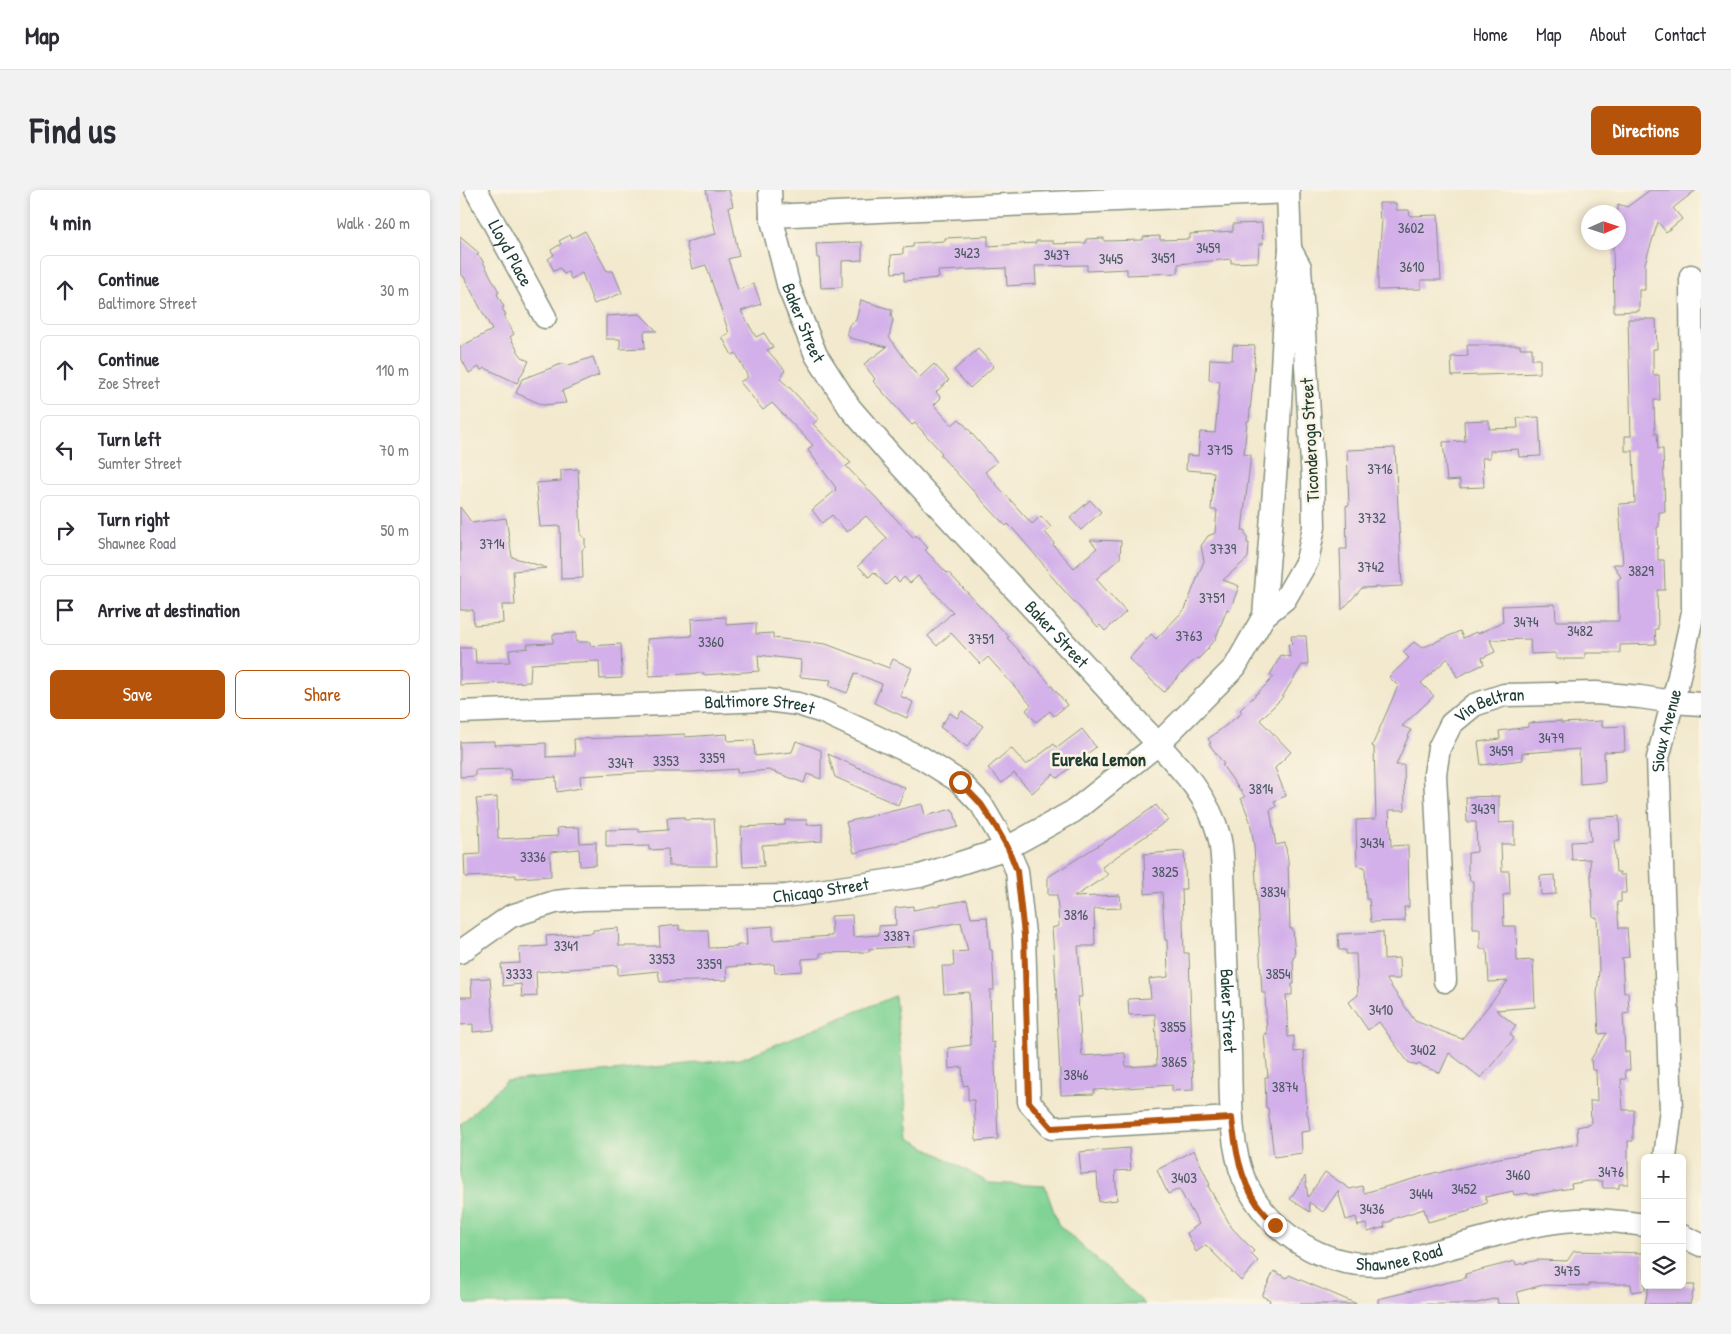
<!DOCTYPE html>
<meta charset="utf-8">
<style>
:root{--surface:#fff;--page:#f2f2f3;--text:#2b2b33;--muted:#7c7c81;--line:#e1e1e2;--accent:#b45309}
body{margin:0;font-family:"Patrick Hand",sans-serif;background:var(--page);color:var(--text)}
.controls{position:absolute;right:15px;bottom:15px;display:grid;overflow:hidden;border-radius:8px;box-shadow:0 2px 8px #0003}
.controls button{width:45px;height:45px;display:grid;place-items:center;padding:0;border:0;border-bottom:1px solid var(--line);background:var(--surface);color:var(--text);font:25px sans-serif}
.compass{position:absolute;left:1121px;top:15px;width:45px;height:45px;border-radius:50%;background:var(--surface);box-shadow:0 2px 8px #0003;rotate:87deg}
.stop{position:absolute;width:15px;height:15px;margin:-11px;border:4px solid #b45309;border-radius:50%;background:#fff}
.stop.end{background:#b45309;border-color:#fff;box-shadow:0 1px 5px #0008}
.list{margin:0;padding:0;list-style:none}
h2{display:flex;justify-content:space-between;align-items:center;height:65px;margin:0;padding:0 20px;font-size:21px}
h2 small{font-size:16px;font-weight:400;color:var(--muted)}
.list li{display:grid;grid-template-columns:32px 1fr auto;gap:15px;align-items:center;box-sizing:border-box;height:70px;margin:0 10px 10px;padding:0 10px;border:1px solid var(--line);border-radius:8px}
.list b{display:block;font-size:19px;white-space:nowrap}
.list p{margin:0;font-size:16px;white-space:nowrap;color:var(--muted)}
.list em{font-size:16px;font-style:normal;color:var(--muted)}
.actions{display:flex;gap:10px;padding:15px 20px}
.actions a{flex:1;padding:11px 0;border:1px solid var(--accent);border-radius:8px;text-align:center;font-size:18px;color:var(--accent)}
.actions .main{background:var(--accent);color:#fff}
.icon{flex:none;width:28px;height:28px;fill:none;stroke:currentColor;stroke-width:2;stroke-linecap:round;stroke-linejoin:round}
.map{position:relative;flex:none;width:1241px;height:1114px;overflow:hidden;border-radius:8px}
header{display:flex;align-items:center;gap:30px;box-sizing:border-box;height:70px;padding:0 25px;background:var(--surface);border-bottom:1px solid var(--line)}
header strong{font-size:24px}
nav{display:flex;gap:28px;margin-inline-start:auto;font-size:18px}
.intro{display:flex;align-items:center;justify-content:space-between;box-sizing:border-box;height:120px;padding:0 30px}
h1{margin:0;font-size:35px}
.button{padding:12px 22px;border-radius:8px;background:var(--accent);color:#fff;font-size:18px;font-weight:700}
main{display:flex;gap:30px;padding:0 30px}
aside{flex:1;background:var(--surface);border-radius:8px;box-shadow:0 2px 8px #0003}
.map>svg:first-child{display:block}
</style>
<header>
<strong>Map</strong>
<nav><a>Home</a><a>Map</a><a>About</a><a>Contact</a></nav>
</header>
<div class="intro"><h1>Find us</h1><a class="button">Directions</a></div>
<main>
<aside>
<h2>4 min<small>Walk · 260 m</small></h2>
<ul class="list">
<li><svg class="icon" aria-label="ahead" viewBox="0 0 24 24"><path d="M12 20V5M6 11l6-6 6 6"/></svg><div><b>Continue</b><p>Baltimore Street</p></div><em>30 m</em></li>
<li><svg class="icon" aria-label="ahead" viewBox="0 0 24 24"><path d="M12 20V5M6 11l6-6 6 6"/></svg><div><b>Continue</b><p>Zoe Street</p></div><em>110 m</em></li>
<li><svg class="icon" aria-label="left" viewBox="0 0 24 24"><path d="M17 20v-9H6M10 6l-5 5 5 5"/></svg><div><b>Turn left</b><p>Sumter Street</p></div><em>70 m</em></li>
<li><svg class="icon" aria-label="right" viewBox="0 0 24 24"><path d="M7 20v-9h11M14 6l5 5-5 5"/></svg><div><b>Turn right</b><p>Shawnee Road</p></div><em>50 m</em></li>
<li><svg class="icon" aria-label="arrive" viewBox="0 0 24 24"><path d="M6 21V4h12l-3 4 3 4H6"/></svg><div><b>Arrive at destination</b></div></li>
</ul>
<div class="actions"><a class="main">Save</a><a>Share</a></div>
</aside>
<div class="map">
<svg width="1241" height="1114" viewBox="0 0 1241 1114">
<rect width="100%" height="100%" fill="#fcf5e5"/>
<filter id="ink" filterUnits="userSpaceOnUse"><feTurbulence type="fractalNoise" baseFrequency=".02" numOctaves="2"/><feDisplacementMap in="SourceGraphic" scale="10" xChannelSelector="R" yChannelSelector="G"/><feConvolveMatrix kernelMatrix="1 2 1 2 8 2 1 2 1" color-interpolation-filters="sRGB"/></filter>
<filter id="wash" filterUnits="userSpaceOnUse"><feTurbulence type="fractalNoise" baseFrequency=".0096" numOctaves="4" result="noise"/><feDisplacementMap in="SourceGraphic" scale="20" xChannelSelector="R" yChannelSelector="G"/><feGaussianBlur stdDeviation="1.12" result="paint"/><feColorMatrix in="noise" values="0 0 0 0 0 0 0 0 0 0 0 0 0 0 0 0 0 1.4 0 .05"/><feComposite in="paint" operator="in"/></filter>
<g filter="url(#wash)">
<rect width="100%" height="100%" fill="#f2e9ce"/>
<path fill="#81d395" stroke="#508864" d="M435,806L449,948L529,993L585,996L598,1034L685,1114H0V935L46,891L280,869Z"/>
<g id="blocks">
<path fill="#d3b0ea" d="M246,0H269L273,16L269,17L279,66L268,69L278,100L294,94L301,114L281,121L296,147L304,143L313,157L307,160L325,180L320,189L331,199L359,229L353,234L391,273L386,276L454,348L456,345L468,358L465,360L487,383L488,382L549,447L547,448L585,488L607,515L594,526L590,521L576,532L566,520L571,515L528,467L520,474L491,443L477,456L468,446L493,422L458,386L450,393L444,387L439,392L434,387L426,395L414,382L409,387L398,376L427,348L406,326L387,342L372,325L362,333L352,320L376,300L375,299L376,298L348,260L353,255L312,213L303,220L280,192L288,187L276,163L272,165L262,147L269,143L246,75L232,79L226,52L256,44Z
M1190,0H1236L1213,18L1222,29L1206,42L1198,32L1185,73V100H1179V121L1154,122L1153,52H1158V14L1167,17Z
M919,13H936V20H949L950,26L978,25L981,90H961V99L918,100V82L922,30H920Z
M802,33L803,54H799L798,72L771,73V69L718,74V83L667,85V79L627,81V75L575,76L576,94L547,96L546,78L478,81L479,88L444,91V82L432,83L431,65L443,64V58L453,57V53L485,51V48L528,46V56L576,53V51H593V54L626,53V49L644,48V51L683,50V47L700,46V50L730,49V44L773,41V34Z
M125,41L147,81H153L162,103L134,114L122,83L111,89L108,82L104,84L100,78L94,81L88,69L94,65L91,60L101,54L99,51L110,45L112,48Z
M0,47L19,63L17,65L21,68L39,102L37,104L44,117L42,118L46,125L44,126L54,144L50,147L59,163L64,169L69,171L57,193L25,178L21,180L19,177L9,183L0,166V157L32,140L4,87L0,84Z
M402,52V70L382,71V97L361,98L359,68H357L356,54Z
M401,110L432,120L431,126L433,130L429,147L459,188L474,174L489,190L476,202L481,208L474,215L492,235L499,229L512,243H511L537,272L525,282L572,334L581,326L591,337L585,342L594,353L593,355L614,378L637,358L630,350L661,351L660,368L636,389L666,422L645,441L640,435L638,437L607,404L587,381L588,380L554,340L548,334L546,336L541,331L480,265L482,263L455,233L452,235L413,191L415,189L404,174L427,157L390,148L387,143L389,135L396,130Z
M180,124L197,141H184L185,158L160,159V149H146V126Z
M1168,129H1196L1197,159H1193V185H1199L1200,210H1194L1195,244L1197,243L1198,259H1203L1205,322H1199V337H1197L1198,370H1204L1205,400H1197L1198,439H1195L1196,454L1160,455V463H1125V469H1096V463L1071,464L1070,449L1030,450L1035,462L1022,468L1024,474L997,487L988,468L961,493L974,506L942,536L951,540L936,575H944L945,620H929L931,656L948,655L949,717H944L945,731L911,732L909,709H906L905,677L897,676L896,630L916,629L914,557L912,556L938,496L929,487L949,468L943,462L954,452L962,458L1000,441L1003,448L1016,442L1017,444L1043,432L1042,416L1095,414L1096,431H1159L1158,390L1161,387L1153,374H1163L1159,314L1175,313L1173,261H1165V246H1171Z
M773,155L795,156L794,172H795L789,231H787L784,264L791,265L782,340H785V345H787V353H789L788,368L763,390L779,396L770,420L767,419L755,450L748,457L749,458L738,469L737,468L730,474L704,502L669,469L691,444L696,449L725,419L744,371L741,356L748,346L755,343L757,320H751L754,282L726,280L727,265L738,266L740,242L755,243L760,191L749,190L750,169L772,170Z
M1007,155H1060V158H1072V169H1080V183L992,186L991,167L1008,166Z
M518,159L534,176L510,198L494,180Z
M133,167L139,185L102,201L106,213L83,215L56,203L62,189L104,173L106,176Z
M1079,227L1081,266L1059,267L1058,259L1030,261V268H1022L1024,297L1000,298V290L987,291L983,252L1005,251L1004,231L1029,230V239L1058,238L1057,228Z
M935,258L942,396L902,398L882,420L880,359H887L886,316L889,315L887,260Z
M118,279L121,345L125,348V357L122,360L123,388L101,389L100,336L80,337L76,293L101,291V280Z
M630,310L641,322L621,340L610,328Z
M0,317L12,333L46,328L52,367L87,378L53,381L55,415H42L43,433L14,435L13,420H0Z
M266,427V435L296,433V444L313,443V448L366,454L429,478L433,469L452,478L440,506L453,512L447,528L414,513L422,494L395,483L387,503L369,496L371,490L340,487L341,470L298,465L299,481L244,485V483L189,486L187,449L232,446L231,429Z
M116,443V452H130V456L161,454L162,488L140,489L139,471L71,474L70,492L0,495V458H15L16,473L50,472L49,460L68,458L67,454L93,453V444Z
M831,446H846L848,475H842L821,509L800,530L831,562L815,578L826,606L814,611L816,617L810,620L816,655L825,653L828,670L830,739H833L835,767H833L834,794H832V805H826L828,847L834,846V862L844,861L847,925H848L850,941L841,942L842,963L814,967L808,918H806L805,887H808L804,844H807L805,803H802L794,655L790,631L781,608L785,607L762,575L764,574L749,554L751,553L748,549L782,523L780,520L814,487L810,485L821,465L830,467L828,454L832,455Z
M502,521L523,536L507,557L480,537L490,523L497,528Z
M1101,531V533L1142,531V537L1164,536L1165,561L1144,562L1145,592L1120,594L1119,559L1062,563L1063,570L1021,575L1018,552L1040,549L1039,541L1068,537V533Z
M622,539L636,557L597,588L593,584L572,603L554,583L542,593L528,578L551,558L566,575L594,554L597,558Z
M225,544V547L267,544L268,551L294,550L295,566L332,562L336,551L361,560V589L347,584L344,593L309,580L277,583V579L232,582H187L120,586L121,598L97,602L96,587L51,590L50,579L15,580V586L0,587V552L34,551V555L86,553V567L115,566L114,549L185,547V546Z
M368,564L445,598L438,615L375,587Z
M1039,606V633L1054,632V654H1041L1042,681H1049L1050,704L1043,705L1044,736H1056L1057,771L1073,770L1075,817L1036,820L1056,836L1050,844L1054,848L1021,888L989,863L980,883L958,874L957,876L948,872L919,832L908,840L889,812L898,805L896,764H886V760H879L878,744L923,742L924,769L939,768L940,789H926L955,831L1002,849L1048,791L1029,792L1027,759H1020V739H1013V691H1010L1009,684H1008V663L1017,662L1016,632H1007L1006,607Z
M37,607L38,649L98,646L97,638L119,637L120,653L136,652V675L120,676L119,659L90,662L91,686L56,688V685L5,687L4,665L20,664L19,629L16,609Z
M462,614L465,626L492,619L493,622H494L498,637L394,663L386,632Z
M696,615L708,630L642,677L648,685L614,707L660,705L661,718L634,719L635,756H618L622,807H618L622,866L665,863L666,877L697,875L695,824L669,825L668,809L691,808L689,789L708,787L707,750H705L702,702L685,704L684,664L724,661L726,699H722L724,763H729L733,900L712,901V895L634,900V904L601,905L597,822H598L592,738L599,736L597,705H588V687L650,648Z
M1159,626L1160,651H1154L1156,682H1160V685H1165L1166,703H1161V712H1157L1159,738H1167L1169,767L1162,768L1164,803L1168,802L1169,823L1163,824L1165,862H1169L1170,880H1165L1166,889H1161L1163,920H1174V935H1173V951H1168V994H1159V998H1143L1142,991H1128L1111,994L1112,998L1069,1005L1068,1003L1054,1005L1053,1001L1025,1007L1027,1013L1010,1019V1021L968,1032L964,1019L932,1029V1031L924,1033L925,1037L908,1042L906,1034L898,1036L896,1027L886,1030L878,1001L863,1022L849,1012L850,1022L830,1009L845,986L848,1007L865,982L890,999L902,996L904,1003L977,982L978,983L1034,969L1118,954L1117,937L1131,934L1130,911H1137L1136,880H1132L1131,869L1147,843L1139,844L1137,804L1139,781L1137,727H1133L1130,669L1112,670L1111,652L1131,651L1129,628Z
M224,627V630L254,629L257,676H209L208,659L189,660V656L146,657V640L179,639V642L208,640L207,628Z
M325,630H347V635L362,634V651L302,655L304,676L283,677L281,637L325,635Z
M1095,685L1096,704L1081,705L1080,686Z
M507,710L511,728L527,727L530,760H532L534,800H530L531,853L534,852L538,949L516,951L514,910H508V895L503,896L502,877L489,879L488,858L511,855L509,802L484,804L482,776H494L493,762L508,761L501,732L454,741L455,756L409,759V762L360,763V768L342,769V781L315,783L314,774L266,777L267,790L200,792L198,781L158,785V775L76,782L77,806L62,807L61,794L43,796L41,774L60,773L59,758L87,756L86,746L133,743V740L158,738L159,756H200L199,737L219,735V740H248L249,758L277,757V755H287L286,738L313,736V750L372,746L371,726L392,725L393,747L419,745V736L436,735L435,718L453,716V720Z
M30,788L34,840L13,842V834L0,835V807H12L11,789Z
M669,958L671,980L655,981L657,1010L639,1012L637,983L621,984L619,962Z
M734,960L750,995L748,996L772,1038L794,1061L791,1064L798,1071L781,1091L746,1055L736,1062L727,1043L739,1034L719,999L708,1004L697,980Z
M1114,1061L1184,1063L1185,1100L1172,1102L1171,1094H1129V1096L1083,1095L1057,1102L1060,1114H1038L1037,1108L1013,1114H918V1109L1006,1088L1005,1084L1055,1071L1056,1075L1078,1070L1107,1071Z
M814,1081L827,1088L829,1085L897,1114H809L810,1110L802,1106Z
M1189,1095H1235L1230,1114H1185Z"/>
</g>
</g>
<g filter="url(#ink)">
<use href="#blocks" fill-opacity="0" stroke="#889381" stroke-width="1"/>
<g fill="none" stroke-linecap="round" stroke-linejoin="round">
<defs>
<g id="minor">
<path id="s1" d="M16,0L85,127"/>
<path id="s2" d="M310,0L311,26L329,98L356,165L390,218L429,263L698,554C724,582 749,608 759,646C762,657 762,670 763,681C765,741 767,801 770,862C771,900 769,953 784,989C808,1043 865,1080 926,1074C947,1071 968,1063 988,1058C1030,1047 1074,1032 1117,1030C1140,1029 1162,1032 1185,1035"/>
<path d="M311,26L828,2"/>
<path d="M804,426L818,250L826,106L830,59L828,0"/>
<path id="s3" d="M0,522L307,510L338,514L363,522L462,568L500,592L521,614L547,658L557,681L564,745L569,912L592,938L772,928"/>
<path id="s4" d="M0,762L51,726L95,712L122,709L326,706L460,686L547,658L614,621L698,554L775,477L804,426L825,409L847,371L854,337L853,290L840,77L830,59"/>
<path id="s5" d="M985,791L975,584L979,558L991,534L1014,515L1044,505L1136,503L1180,507L1213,512L1241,514"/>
<path id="s6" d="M1205,968L1211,919L1198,568L1218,491L1233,422L1231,86"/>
<path d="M1222,1046L1241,1055"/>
</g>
</defs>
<use href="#minor" stroke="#889381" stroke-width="25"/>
<use href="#minor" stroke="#fff" stroke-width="22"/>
</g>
</g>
<g fill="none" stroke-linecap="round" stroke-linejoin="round" filter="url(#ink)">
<path stroke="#b45309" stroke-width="6" d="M500,592L521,614L536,637L548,658L557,681L564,745L569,912L592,938L772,928C775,957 780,989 797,1014C802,1021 809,1028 815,1035"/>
</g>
<g text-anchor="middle" stroke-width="5" stroke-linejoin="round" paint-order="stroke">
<g font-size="15" fill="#4c5a62">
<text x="951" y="43">3602</text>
<text x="748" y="63">3459</text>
<text x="507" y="68">3423</text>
<text x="597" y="70">3437</text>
<text x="703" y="73">3451</text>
<text x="651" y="74">3445</text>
<text x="952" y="82">3610</text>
<text x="760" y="265">3715</text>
<text x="920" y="284">3716</text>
<text x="912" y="333">3732</text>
<text x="32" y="359">3714</text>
<text x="763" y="364">3739</text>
<text x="911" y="382">3742</text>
<text x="1181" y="386">3829</text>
<text x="752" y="413">3751</text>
<text x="1066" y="437">3474</text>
<text x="1120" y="446">3482</text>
<text x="729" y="451">3763</text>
<text x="521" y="454">3751</text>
<text x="251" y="457">3360</text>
<text x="1091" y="553">3479</text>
<text x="1041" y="566">3459</text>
<text x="252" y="573">3359</text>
<text x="206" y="576">3353</text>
<text x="161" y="578">3347</text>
<text x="801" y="604">3814</text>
<text x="1023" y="624">3439</text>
<text x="912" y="658">3434</text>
<text x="73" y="672">3336</text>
<text x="705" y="687">3825</text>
<text x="813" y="707">3834</text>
<text x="616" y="730">3816</text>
<text x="437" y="751">3387</text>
<text x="106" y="761">3341</text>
<text x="202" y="774">3353</text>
<text x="249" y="779">3359</text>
<text x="59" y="789">3333</text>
<text x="818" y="789">3854</text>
<text x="921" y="825">3410</text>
<text x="713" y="842">3855</text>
<text x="963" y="865">3402</text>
<text x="714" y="877">3865</text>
<text x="616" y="890">3846</text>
<text x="825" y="902">3874</text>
<text x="1151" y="987">3476</text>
<text x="1058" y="990">3460</text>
<text x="724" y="993">3403</text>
<text x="1004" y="1004">3452</text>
<text x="961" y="1009">3444</text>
<text x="912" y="1024">3436</text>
<text x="1107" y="1086">3475</text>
</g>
<g font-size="18" fill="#1f3d34" stroke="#fcf5e5">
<text dy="6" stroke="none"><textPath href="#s1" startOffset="72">Lloyd Place</textPath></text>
<text dy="6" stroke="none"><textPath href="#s2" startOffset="138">Baker Street</textPath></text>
<text transform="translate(850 250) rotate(-93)" y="6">Ticonderoga Street</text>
<text dy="6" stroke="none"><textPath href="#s2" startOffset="542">Baker Street</textPath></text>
<text dy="6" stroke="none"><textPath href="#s3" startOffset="300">Baltimore Street</textPath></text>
<text dy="6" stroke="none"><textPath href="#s5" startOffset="305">Via Beltran</textPath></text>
<text dy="6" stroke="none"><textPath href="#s6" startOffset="429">Sioux Avenue</textPath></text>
<text dy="6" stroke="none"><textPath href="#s4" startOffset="375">Chicago Street</textPath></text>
<text dy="6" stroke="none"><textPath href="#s2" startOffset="978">Baker Street</textPath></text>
<text dy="6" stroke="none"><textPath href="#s2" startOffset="1338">Shawnee Road</textPath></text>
</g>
<g font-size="19" font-weight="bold" fill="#1f3d34" stroke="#fcf5e5">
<text x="639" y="576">Eureka Lemon</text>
</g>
</g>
</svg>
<div class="controls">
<button>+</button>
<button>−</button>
<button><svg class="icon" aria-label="layers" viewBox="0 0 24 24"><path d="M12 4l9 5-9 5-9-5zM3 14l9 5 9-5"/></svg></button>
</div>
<svg class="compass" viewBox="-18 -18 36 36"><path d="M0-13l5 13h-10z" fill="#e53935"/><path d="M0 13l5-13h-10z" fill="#7c7c81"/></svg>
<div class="stop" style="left:500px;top:592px"></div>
<div class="stop end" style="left:815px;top:1035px"></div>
</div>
</main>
